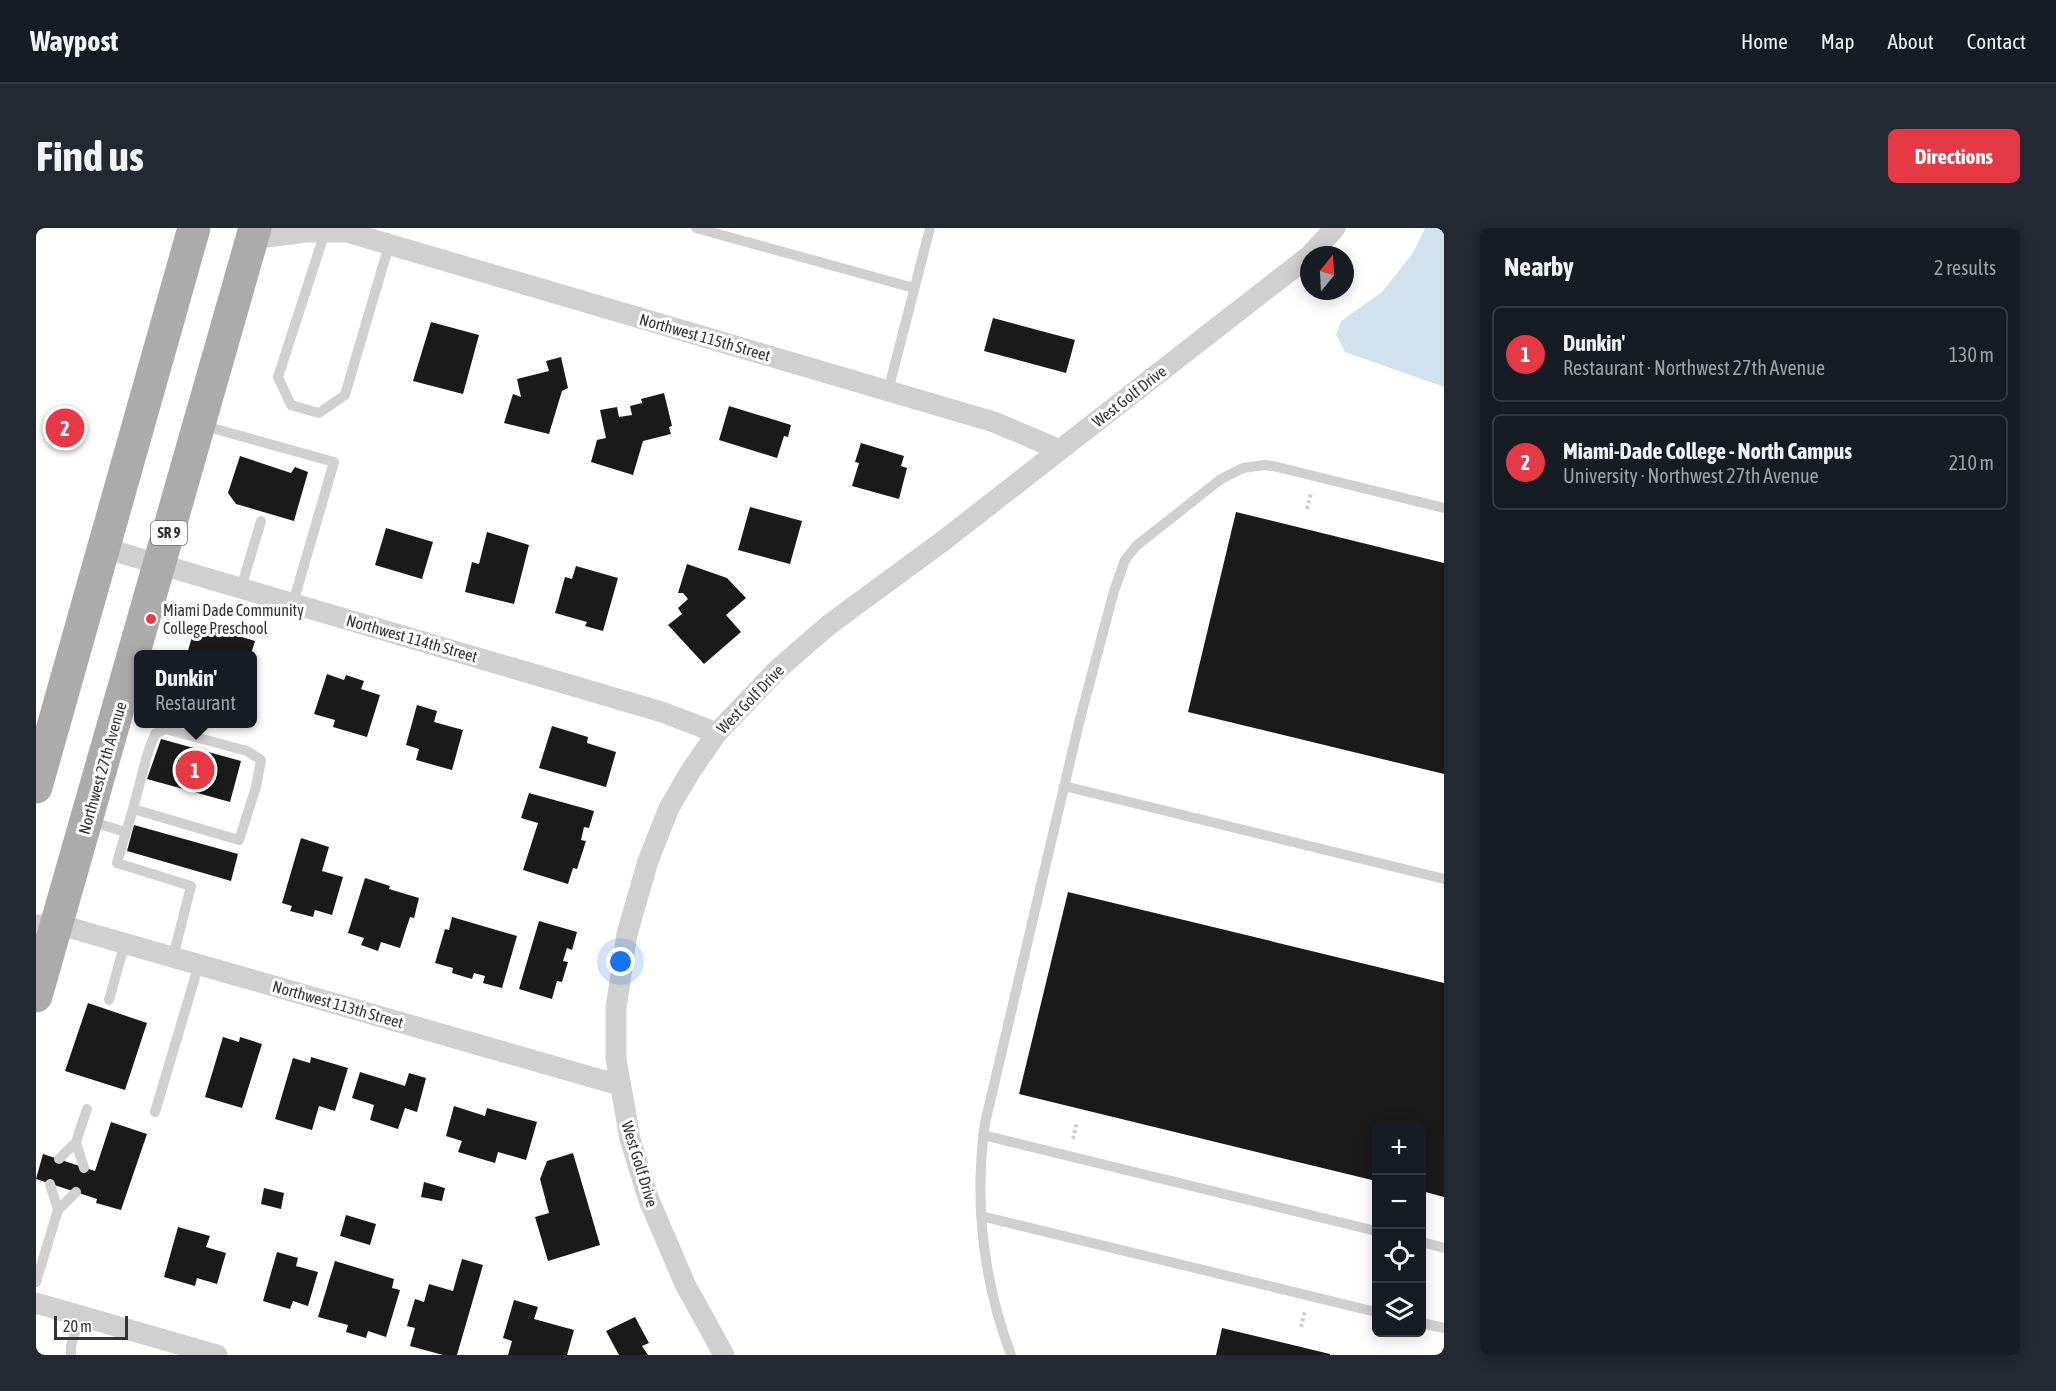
<!DOCTYPE html>
<meta charset="utf-8">
<style>
:root{--surface:#171b24;--page:#242831;--text:#f1f3f6;--muted:#9ea1a6;--line:#363941;--accent:#e63946}
body{margin:0;font-family:"Asap Condensed",sans-serif;background:var(--page);color:var(--text)}
.controls{position:absolute;right:18px;bottom:18px;display:grid;overflow:hidden;border-radius:9px;box-shadow:0 3px 15px #0003}
.controls button{width:54px;height:54px;display:grid;place-items:center;padding:0;border:0;border-bottom:2px solid var(--line);background:var(--surface);color:var(--text);font:30px sans-serif}
.compass{position:absolute;left:1264px;top:18px;width:54px;height:54px;border-radius:50%;background:var(--surface);box-shadow:0 3px 15px #0003;rotate:18deg}
.scale{position:absolute;left:18px;bottom:15px;width:74px;box-sizing:border-box;padding-left:6px;border:3px solid #333;border-top:0;font-size:16px;line-height:21px;white-space:nowrap;color:#333;-webkit-text-stroke:4px #fff;paint-order:stroke}
.you{position:absolute;left:585px;top:734px;width:21px;height:21px;margin:-15px;border:4px solid #fff;border-radius:50%;background:#1a73e8;box-shadow:0 0 0 9px #1a73e833}
.badge{display:grid;place-items:center;width:39px;height:39px;border-radius:50%;background:var(--accent);color:#fff;font-size:20px;font-weight:700}
.pin{position:absolute;translate:-50% -50%;border:3px solid #fff;box-shadow:0 2px 6px #0006}
.popup{position:absolute;left:98px;top:422px;width:123px;height:78px;box-sizing:border-box;display:grid;place-content:center;border-radius:9px;background:var(--surface);filter:drop-shadow(0 2px 4px #0005);font-size:20px;white-space:nowrap;color:var(--muted)}
.popup b{font-size:22px;color:var(--text)}
.popup::after{content:'';position:absolute;left:50%;top:100%;margin-left:-12px;border:12px solid transparent;border-top-color:var(--surface)}
.list{margin:0;padding:0;list-style:none}
h2{display:flex;justify-content:space-between;align-items:center;height:78px;margin:0;padding:0 24px;font-size:26px}
h2 small{font-size:20px;font-weight:400;color:var(--muted)}
.list li{display:grid;grid-template-columns:39px 1fr auto;gap:18px;align-items:center;box-sizing:border-box;height:96px;margin:0 12px 12px;padding:0 12px;border:2px solid var(--line);border-radius:9px}
.list b{display:block;font-size:22px;white-space:nowrap}
.list p{margin:0;font-size:20px;white-space:nowrap;color:var(--muted)}
.list em{font-size:20px;font-style:normal;color:var(--muted)}
.icon{flex:none;width:33px;height:33px;fill:none;stroke:currentColor;stroke-width:2;stroke-linecap:round;stroke-linejoin:round}
.map{position:relative;flex:none;width:1408px;height:1127px;overflow:hidden;border-radius:9px}
header{display:flex;align-items:center;gap:36px;box-sizing:border-box;height:84px;padding:0 30px;background:var(--surface);border-bottom:2px solid var(--line)}
header strong{font-size:28px}
nav{display:flex;gap:33px;margin-inline-start:auto;font-size:21px}
.intro{display:flex;align-items:center;justify-content:space-between;box-sizing:border-box;height:144px;padding:0 36px}
h1{margin:0;font-size:42px}
.button{padding:15px 27px;border-radius:9px;background:var(--accent);color:#fff;font-size:21px;font-weight:700}
main{display:flex;gap:36px;padding:0 36px}
aside{flex:1;background:var(--surface);border-radius:9px;box-shadow:0 3px 15px #0003}
.map>svg:first-child{display:block}
</style>
<header>
<strong>Waypost</strong>
<nav><a>Home</a><a>Map</a><a>About</a><a>Contact</a></nav>
</header>
<div class="intro"><h1>Find us</h1><a class="button">Directions</a></div>
<main>
<div class="map">
<svg width="1408" height="1127" viewBox="0 0 1408 1127">
<rect width="100%" height="100%" fill="#fff"/>
<path fill="#cfe2ee" d="M1389,0H1408V159L1309,124L1300,107L1305,93L1346,64L1377,25Z"/>
<path fill="#1a1a1a" d="M957,90L1039,112L1030,145L948,123Z
M395,94L443,107L427,166L377,153Z
M525,129L532,160L526,163L513,206L468,195L477,166L485,169L481,151L513,143L510,133Z
M628,165L636,198L633,199L635,206L607,213L597,247L555,234L561,212L570,210L564,182L581,179L583,189L596,187L594,178L606,175L605,171Z
M693,178L755,197L752,209L748,208L741,230L683,212Z
M825,215L868,228L865,238L871,240L863,271L816,258L823,235L819,234Z
M204,228L255,245L259,239L272,244L258,293L200,276L192,265Z
M714,279L766,293L754,336L702,322Z
M1200,284L1408,335V546L1152,484Z
M350,300L397,314L386,351L339,337Z
M451,304L493,317L478,376L429,364L436,334L443,336Z
M651,336L691,350L710,370L690,387L705,404L668,436L632,397L646,386L642,380L652,371L647,365H642Z
M540,338L582,350L567,403L549,398L551,394L519,385L529,349L536,351Z
M160,395L219,413L215,426H151Z
M291,446L308,452L310,447L328,453L325,461L344,467L331,509L297,499L299,492L278,486Z
M381,477L401,483L398,494L427,502L416,542L380,532L383,521L370,517Z
M516,498L552,509L551,515L580,524L570,559L503,540Z
M125,511L205,533L194,574L111,551Z
M493,565L558,583L553,600L548,599L545,612L550,613L541,641L537,640L532,656L487,642L502,595L485,590Z
M98,597L202,626L195,653L91,623Z
M265,610L293,619L286,643L307,649L296,687L279,682L277,689L254,683L256,678L246,675Z
M329,650L354,658L353,661L383,670L378,690L374,689L364,720L345,714L342,723L325,717L328,710L312,705Z
M1032,664L1408,755V969L1386,963V898H1340V953L983,866Z
M416,689L481,708L466,760L447,755L449,748L438,745L436,751L416,745L417,740L399,735L409,701L413,702Z
M503,693L541,704L536,722L531,720L527,733L532,734L526,754L521,753L516,771L483,761Z
M52,775L111,795L89,862L29,843Z
M187,809L203,814L204,809L226,816L206,880L169,869Z
M275,829L312,840L299,883L283,878L276,902L239,891L257,830L274,835Z
M324,844L369,858L373,845L390,850L381,884L369,880L362,901L334,892L338,877L316,870Z
M418,878L449,888L451,880L501,894L490,932L462,924L459,935L422,924L426,913L410,908Z
M75,894L111,906L85,982L60,975L61,971L0,951L7,926L59,943Z
M537,925L564,1017L512,1033L499,989L513,985L504,951L511,933Z
M388,954L409,960L406,973L385,969Z
M228,960L248,965L245,981L225,976Z
M310,987L340,996L334,1017L304,1008Z
M142,999L174,1008L170,1019L190,1025L181,1056L161,1050L159,1058L128,1049Z
M241,1024L262,1030L260,1038L282,1044L272,1078L257,1073L254,1081L227,1073Z
M426,1031L447,1037L421,1127H407L374,1118L379,1100L371,1098L379,1071L388,1074L393,1056L417,1063Z
M299,1033L358,1051L356,1060L364,1062L350,1109L332,1103L330,1110L310,1104L312,1097L282,1089Z
M478,1072L502,1079L498,1091L538,1102L531,1127H472L476,1113L467,1110Z
M599,1089L613,1115L606,1118L612,1127H583L570,1103Z
M1186,1100L1294,1126V1127H1180Z"/>
<g fill="none" stroke-linecap="round" stroke-linejoin="round">
<path stroke="#cdcdcd" stroke-width="4" stroke-dasharray="3 3" stroke-linecap="butt" d="M1271,281L1275,265
M1037,911L1041,894
M1265,1099L1269,1082"/>
<path stroke="#d0d0d0" stroke-width="10" d="M660,0L878,60
M289,4L242,149L255,177L283,185L309,167L353,17
M852,163L894,0
M165,197L298,234L257,375
M205,360L225,293
M1028,558L1408,651
M53,593L90,604L81,635L155,658L137,729
M90,604L97,581L203,612L220,559L225,532L211,523L129,501L119,506L112,524L97,581
M73,772L89,715
M119,884L163,736
M947,907L1340,1003
M40,914L51,881
M23,931L40,914L48,940
M14,956L22,982
M945,988L1340,1084
M1386,1014L1408,1020
M0,1054L22,982L40,964
M1386,1095L1408,1100
M35,1127V1118L44,1087
M975,1127C947,1052 938,974 949,895L1044,491L1078,363L1089,332L1100,318L1185,251L1207,240L1228,237L1237,238L1408,280"/>
<path stroke="#d0d0d0" stroke-width="21" d="M216,11L270,4H311L958,194L1024,222
M1274,27L1299,0
M68,320L626,484L681,505
M0,697L21,696L583,857
M0,1075L181,1127
M688,1127L649,1056L613,972L594,911L580,831V780L591,706L612,633L633,580L654,544L681,505L740,443L766,420L794,396L907,313L1273,28"/>
<path stroke="#ababab" stroke-width="33" d="M0,559L158,0
M0,768L219,0"/>
</g>
<circle fill="#e63946" stroke="#fff" stroke-width="2" cx="115" cy="391" r="6"/>
<g text-anchor="middle" stroke-width="6" stroke-linejoin="round" paint-order="stroke">
<rect fill="#fff" stroke="#707070" stroke-width="1.5" x="115" y="293" width="36" height="24" rx="4.5"/>
<g font-size="15" font-weight="bold" fill="#333">
<text x="133" y="310">SR 9</text>
</g>
<g font-size="16" fill="#333" stroke="#fff">
<text transform="translate(669 109) rotate(16)" y="6">Northwest 115th Street</text>
<text transform="translate(1093 168) rotate(-38)" y="6">West Golf Drive</text>
<text transform="translate(376 410) rotate(16)" y="6">Northwest 114th Street</text>
<text transform="translate(714 471) rotate(-46)" y="6">West Golf Drive</text>
<text transform="translate(66 540) rotate(-74)" y="6">Northwest 27th Avenue</text>
<text transform="translate(302 776) rotate(16)" y="6">Northwest 113th Street</text>
<text transform="translate(604 936) rotate(73)" y="6">West Golf Drive</text>
</g>
<g font-size="16" fill="#333" stroke="#fff" text-anchor="start">
<text x="127" y="388">Miami Dade Community<tspan x="127" dy="18">College Preschool</tspan></text>
</g>
</g>
</svg>
<div class="controls">
<button>+</button>
<button>−</button>
<button><svg class="icon" aria-label="locate" viewBox="0 0 24 24"><circle cx="12" cy="12" r="6"/><path d="M12 2v4M12 18v4M2 12h4M18 12h4"/></svg></button>
<button><svg class="icon" aria-label="layers" viewBox="0 0 24 24"><path d="M12 4l9 5-9 5-9-5zM3 14l9 5 9-5"/></svg></button>
</div>
<svg class="compass" viewBox="-18 -18 36 36"><path d="M0-13l5 13h-10z" fill="#e53935"/><path d="M0 13l5-13h-10z" fill="#9ea1a6"/></svg>
<div class="scale">20 m</div>
<div class="you"></div>
<div class="pin badge" style="left:159px;top:542px">1</div>
<div class="popup"><b>Dunkin'</b>Restaurant</div>
<div class="pin badge" style="left:29px;top:200px">2</div>
</div>
<aside>
<h2>Nearby<small>2 results</small></h2>
<ul class="list">
<li><span class="badge">1</span><div><b>Dunkin'</b><p>Restaurant · Northwest 27th Avenue</p></div><em>130 m</em></li>
<li><span class="badge">2</span><div><b>Miami-Dade College - North Campus</b><p>University · Northwest 27th Avenue</p></div><em>210 m</em></li>
</ul>
</aside>
</main>
